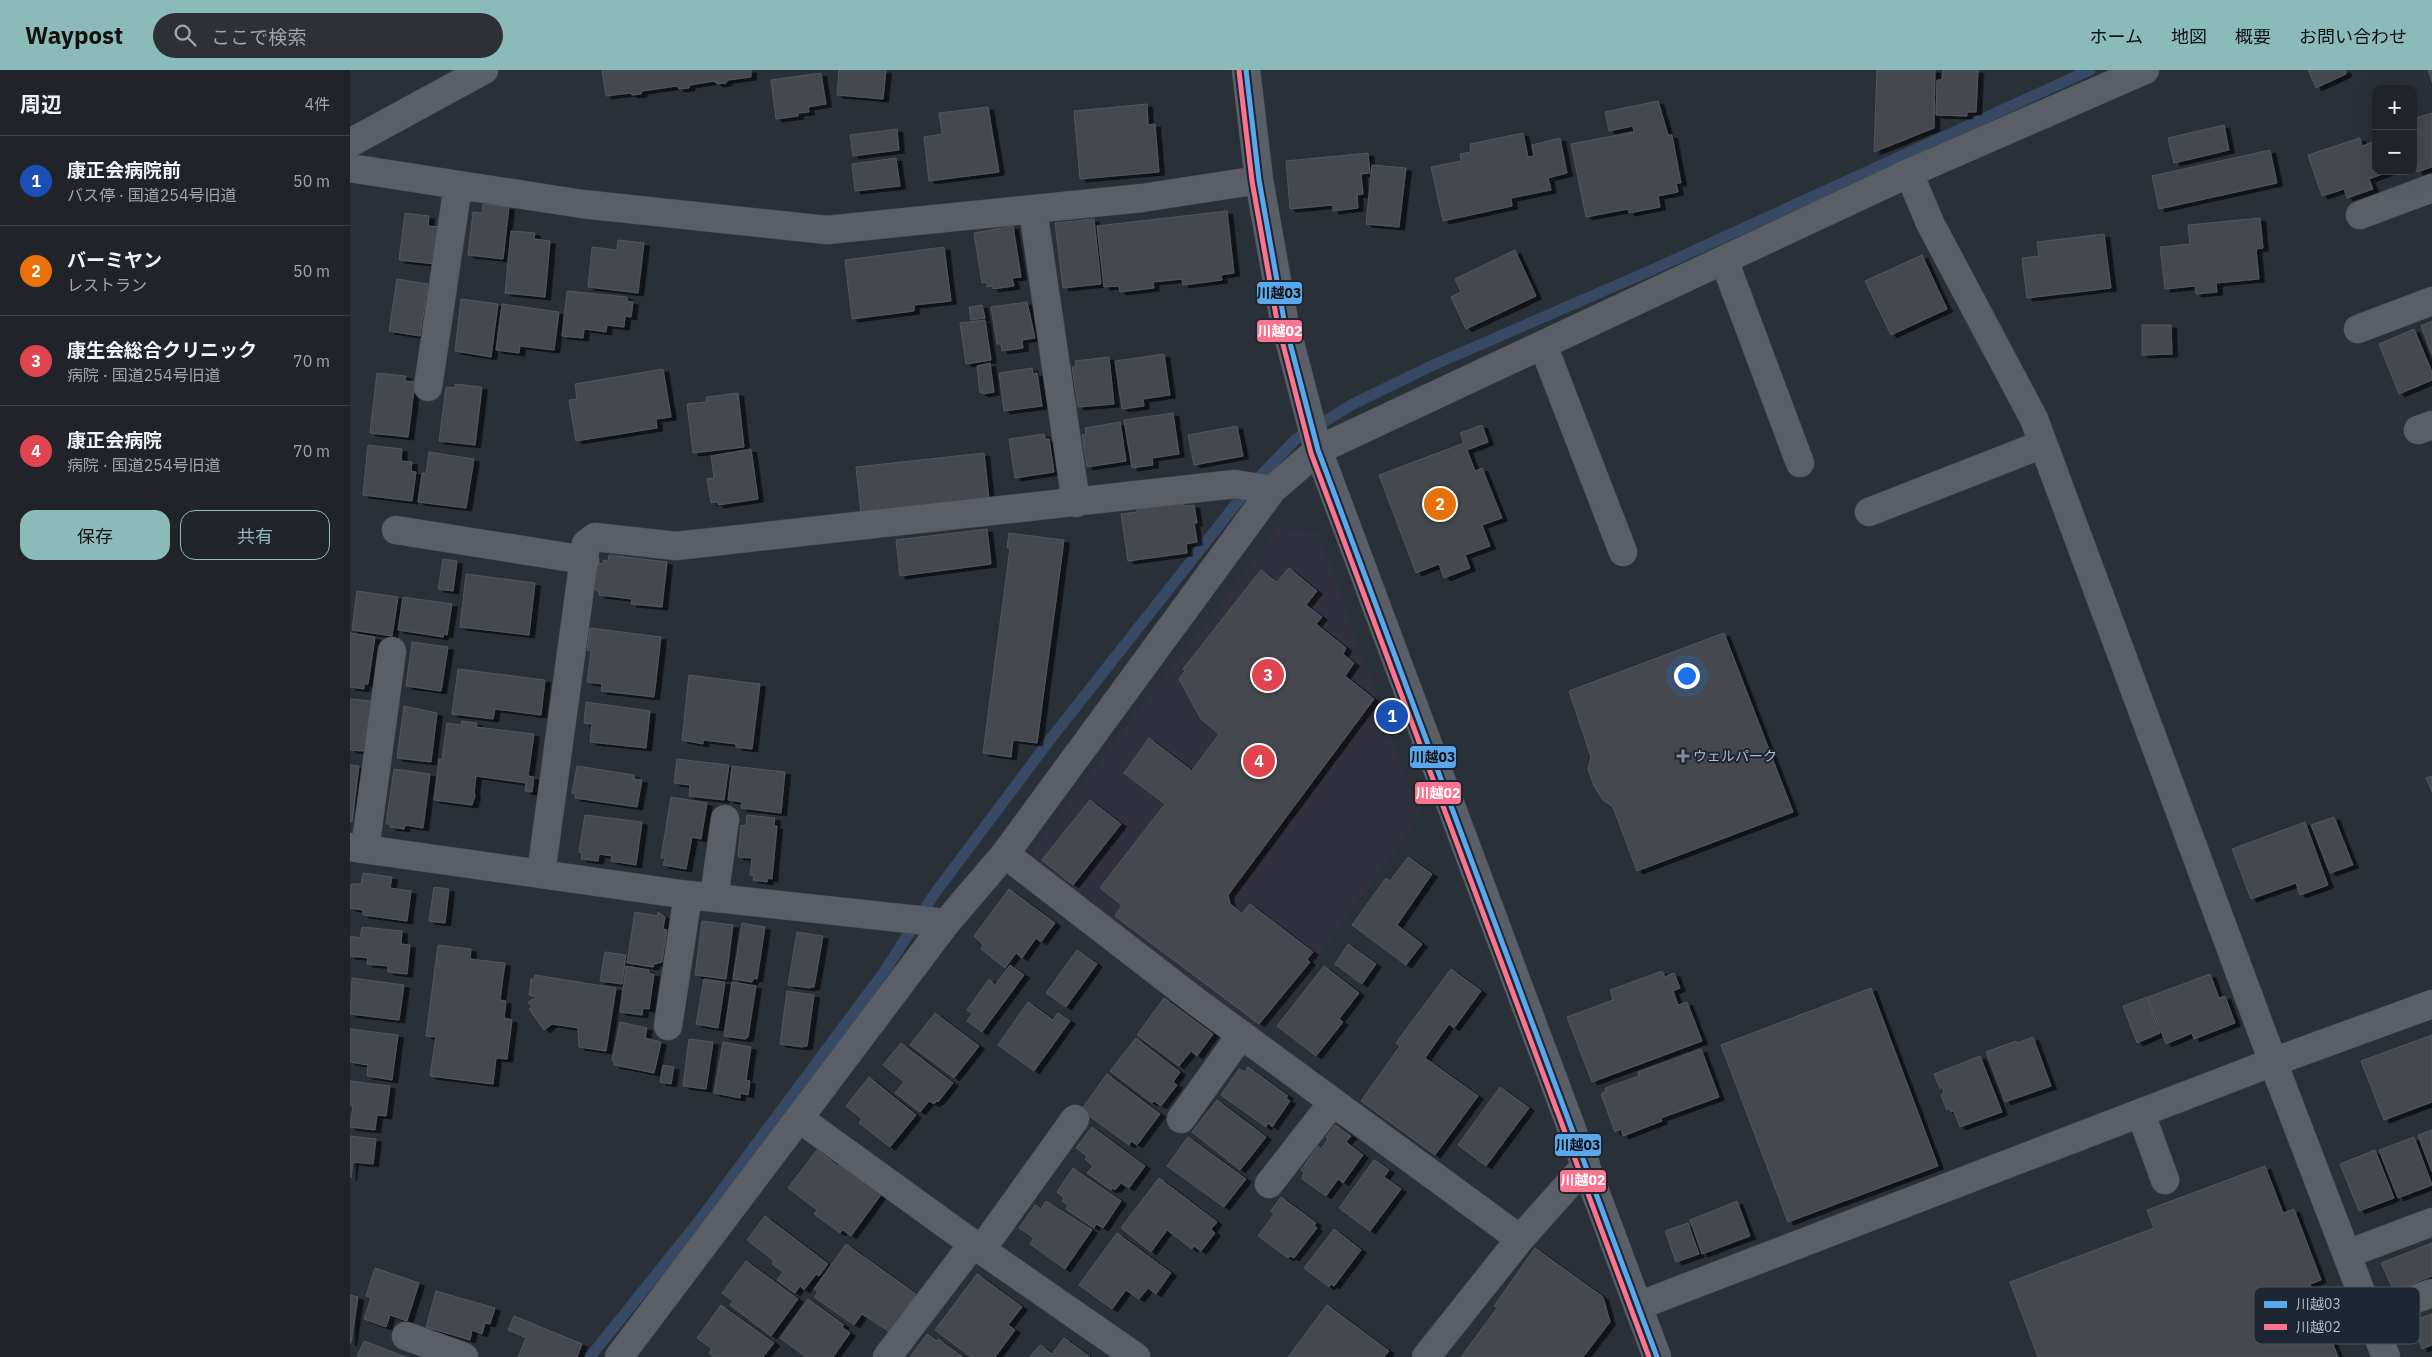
<!DOCTYPE html>
<html lang="ja">
<meta charset="utf-8">
<style>
:root{--surface:#20242a;--page:#2d3036;--text:#f1f3f6;--muted:#a2a4a8;--line:#3d4147;--accent:#8bbbb9}
body{margin:0;font-family:"IBM Plex Sans","Noto Sans JP",sans-serif;background:var(--page);color:var(--text)}
.controls{position:absolute;right:15px;top:15px;display:grid;overflow:hidden;border-radius:10px;box-shadow:0 5px 20px #0002}
.controls button{width:45px;height:45px;display:grid;place-items:center;padding:0;border:0;border-bottom:1px solid var(--line);background:var(--surface);color:var(--text);font:25px sans-serif}
.you{position:absolute;left:1336px;top:605px;width:18px;height:18px;margin:-12px;border:4px solid #fff;border-radius:50%;background:#1a73e8;box-shadow:0 0 0 8px #1a73e833}
.badge{display:grid;place-items:center;width:32px;height:32px;border-radius:50%;background:var(--accent);color:#fff;font-size:16px;font-weight:700}
.pin{position:absolute;translate:-50% -50%;border:2px solid #fff;box-shadow:0 1px 5px #0006}
.list{margin:0;padding:0;list-style:none}
h2{display:flex;justify-content:space-between;align-items:center;height:65px;margin:0;padding:0 20px;font-size:21px}
h2 small{font-size:16px;font-weight:400;color:var(--muted)}
.list li{display:grid;grid-template-columns:32px 1fr auto;gap:15px;align-items:center;box-sizing:border-box;height:90px;padding:0 20px;border-top:1px solid var(--line)}
.list b{display:block;font-size:19px;white-space:nowrap}
.list p{margin:0;font-size:16px;white-space:nowrap;color:var(--muted)}
.list em{font-size:16px;font-style:normal;color:var(--muted)}
.actions{display:flex;gap:10px;padding:15px 20px}
.actions a{flex:1;padding:11px 0;border:1px solid var(--accent);border-radius:15px;text-align:center;font-size:18px;color:var(--accent)}
.actions .main{background:var(--accent);color:#111}
.icon{flex:none;width:28px;height:28px;fill:none;stroke:currentColor;stroke-width:2;stroke-linecap:round;stroke-linejoin:round}
.map{position:relative;flex:none;width:2082px;height:1287px;overflow:hidden}
header{display:flex;align-items:center;gap:30px;box-sizing:border-box;height:70px;padding:0 25px;background:var(--accent);color:#111}
header strong{font-size:24px}
nav{display:flex;gap:28px;margin-inline-start:auto;font-size:18px}
.search{width:350px;height:45px;background:var(--page);display:flex;align-items:center;gap:12px;box-sizing:border-box;padding:0 18px;border-radius:28px;color:var(--muted);font-size:19px}
main{display:flex}
aside{flex:1;background:var(--surface)}
.map>svg:first-child{display:block}
</style>
<header>
<strong>Waypost</strong>
<div class="search"><svg class="icon" aria-label="search" viewBox="0 0 24 24"><circle cx="10" cy="10" r="6"/><path d="M15 15l6 6"/></svg>ここで検索</div>
<nav><a>ホーム</a><a>地図</a><a>概要</a><a>お問い合わせ</a></nav>
</header>
<main>
<aside>
<h2>周辺<small>4件</small></h2>
<ul class="list">
<li><span class="badge" style="background:#1a4fb4">1</span><div><b>康正会病院前</b><p>バス停 · 国道254号旧道</p></div><em>50 m</em></li>
<li><span class="badge" style="background:#e8710a">2</span><div><b>バーミヤン</b><p>レストラン</p></div><em>50 m</em></li>
<li><span class="badge" style="background:#e0444e">3</span><div><b>康生会総合クリニック</b><p>病院 · 国道254号旧道</p></div><em>70 m</em></li>
<li><span class="badge" style="background:#e0444e">4</span><div><b>康正会病院</b><p>病院 · 国道254号旧道</p></div><em>70 m</em></li>
</ul>
<div class="actions"><a class="main">保存</a><a>共有</a></div>
</aside>
<div class="map">
<svg width="2082" height="1287" viewBox="0 0 2082 1287">
<defs>
<filter id="shadow"><feDropShadow dx="5.5" dy="3" stdDeviation="0" flood-color="#0009"/></filter>
</defs>
<rect width="100%" height="100%" fill="#2a3038"/>
<path fill="#31303e" d="M929,457L969,464L1070,746L912,963L684,795L683,778Z"/>
<g fill="none" stroke-linecap="round" stroke-linejoin="round">
<path stroke="#384963" stroke-width="11" d="M240,1287L349,1151L534,902L585,823L699,671L897,420L946,369L1003,334L1081,296L1304,199L1740,0"/>
</g>
<path fill="#444950" stroke="#52575f" filter="url(#shadow)" d="M252,0H401V7L378,10L376,13L367,14L364,11L340,15L339,18L329,19L327,16L292,21L291,24L282,25L280,23L256,26Z
M489,0H536L533,29L487,25Z
M1527,0H1585L1584,58L1524,82Z
M1593,0H1628L1626,42H1617V46L1586,45L1587,10H1592Z
M1958,0H1995L1996,4L1966,18Z
M2078,0H2082V12Z
M471,3L476,34L458,37L459,42L448,43V46L426,49L421,10Z
M1308,31L1318,65H1322L1331,113H1326L1328,122L1308,126L1310,137L1279,143L1278,139L1236,147L1221,74L1284,62L1283,56L1259,61L1255,42Z
M797,34L798,55L805,54L809,102L730,109L724,41Z
M638,37L649,102L579,111L574,67L592,64L589,43Z
M2082,43V97L2067,102L2065,96L2063,97V49Z
M1874,55L1879,80L1824,93L1818,68Z
M547,59L549,80L503,86L500,65Z
M1173,63L1178,87L1184,86L1182,75L1210,68L1217,103L1198,108L1201,120L1161,128L1162,136L1093,151L1081,97L1111,91L1110,84L1121,82L1120,74Z
M2010,68L2012,76L2026,71V101L2038,102L2019,109L2023,119L1997,128L1994,119L1972,126L1958,85Z
M1920,80L1927,113L1809,139L1802,106Z
M1018,83L1020,103L1011,104L1013,124L1007,125L1008,138L983,141V135L940,139L936,91Z
M546,88L550,116L505,121L502,94Z
M1022,95L1056,98L1049,157L1016,154Z
M133,134L159,137L153,189L118,185L123,142L132,143Z
M877,141L884,203L871,205L872,210L833,215L832,209L803,212L804,218L770,222L769,216L754,217L747,156Z
M55,143L79,146L78,156L89,157L85,194L49,190Z
M1910,148L1913,178L1906,179L1909,209L1866,213L1867,222L1846,224L1845,216L1815,219L1810,177L1840,174L1838,155Z
M744,149L751,214L713,218L705,153Z
M663,156L671,207L662,208L664,216L643,219L642,216L637,217V212L632,213L624,163Z
M161,161L185,163L184,169L200,171L195,227L155,223Z
M1754,164L1761,218L1677,228L1672,188L1689,186L1687,172Z
M268,170L294,173L288,223L238,217L242,177L267,180Z
M594,177L601,231L564,235V241L502,249L495,190Z
M1165,180L1186,226L1116,259L1101,227L1111,222L1105,209Z
M1572,185L1597,239L1541,265L1515,211Z
M47,209L78,214L70,266L39,261Z
M217,221L277,227V231L283,232L281,247L275,246L274,257L257,255L256,262L234,259L233,268L212,266Z
M111,229L148,234L141,287L105,281Z
M677,232L685,268L672,270L673,278L652,281L651,274H647L641,237Z
M152,234L209,242L204,280L170,276L169,283L146,280Z
M632,235L635,248L621,250L619,237Z
M635,250L641,290L616,294L610,253Z
M2082,251V285L2071,256Z
M1792,255H1821L1822,284L1792,285Z
M2064,259L2082,302V310L2049,324L2029,274Z
M814,284L820,325L793,329L794,336L772,339L765,291Z
M759,287L764,334L728,337L722,297L726,296L725,291Z
M640,293L644,322L633,324V322L630,323L627,296Z
M682,298L683,304L687,303L692,336L654,341L649,303Z
M313,299L321,347L306,349L307,358L226,371L219,330L227,329L225,314Z
M27,303L56,306L55,311L65,312L58,367L20,363Z
M105,314L132,317L125,375L89,371L96,317L105,318Z
M388,323L394,377L343,383L337,334L356,332V327Z
M823,343L829,384L802,388L803,395L782,398L774,350Z
M770,352L776,391L737,397L732,365L736,364L735,358Z
M1132,355L1138,372L1117,380L1125,401L1132,398L1152,448L1132,455L1140,476L1115,485L1120,498L1094,508L1089,494L1066,503L1029,405L1114,373L1110,363Z
M887,356L893,386L844,395L838,365Z
M694,364L695,369H699L704,402L665,408L659,369Z
M18,375L52,379L51,391L62,392L61,401L66,402L62,431L13,425Z
M401,379L408,429L368,435V432L361,433L357,409L364,408L361,386Z
M79,382L124,389L116,438L68,432L72,403L76,404Z
M634,383L639,429L511,443L506,397Z
M833,433L834,436L844,435L847,453H844L847,472L836,474L837,483L778,491L771,444L787,442V439Z
M637,459L641,494L550,506L546,470Z
M659,463L714,470L687,673L663,670L661,687L633,683L660,478H657Z
M259,485L317,492L312,537L281,534L282,529L249,525V521H246L244,518L247,493L253,494V490L258,491Z
M93,489L107,491L103,521L88,519Z
M939,498L967,521L956,535L972,547L966,554L996,578L993,584L1004,593L995,606L1024,629L878,825L880,834L892,843L900,834L963,882L957,889L960,892L909,954L765,846L772,835L750,818L815,734L774,703L799,668L842,701L869,664L851,649L829,609L835,601L833,599L911,500L927,512Z
M116,504L185,513L179,565L110,557Z
M7,521L48,527L42,566L2,560Z
M53,527L102,534L97,565L94,564L93,567L48,560Z
M240,558L311,567L304,627L251,621L252,614L237,612L241,581L237,580Z
M0,563L25,567L18,614H14V619L0,617Z
M1374,563L1443,742L1287,801L1263,737L1253,730L1244,716L1238,699L1241,687L1219,621Z
M62,572L98,577L91,621L56,616Z
M108,599L195,610L191,645L145,639L143,649L102,644Z
M339,605L410,614L402,679L386,677V674L353,670V674L332,670Z
M0,629L21,631L16,679L13,681L0,680Z
M236,632L300,641L296,678L240,672L242,654L234,653Z
M54,636L87,643L81,692L47,688Z
M112,651L127,653L126,657L184,664L178,706L184,707L182,722L175,721L176,713L126,706L124,722L125,726L122,735L84,730L89,689L92,690L97,653L111,655Z
M327,689L379,695L374,730L339,726L340,715L324,713Z
M0,695L9,696L2,752L0,751Z
M227,696L284,705V709L292,710L287,737L225,728V723H222Z
M382,696L435,702L431,743L391,738L392,732L378,730Z
M44,699L80,704L73,758L55,755L54,759L40,757V754H36Z
M2082,706V722L2076,708Z
M321,727L357,733L351,769L342,767L336,799L313,795L315,788H311Z
M740,730L771,754L723,815L692,790Z
M235,745L292,752L286,795L261,791L262,786L249,784L248,791L231,789L232,783L229,782Z
M397,745L425,748L424,756H427L422,809L418,808L417,812L403,810L404,805H400L402,788L388,787L391,755L396,756Z
M1984,747L2003,795L1980,803L1961,755Z
M1955,752L1978,815L1950,825L1946,813L1901,829L1882,779Z
M1058,787L1082,804L1047,855L1072,874L1056,895L1002,855L1036,808L1040,811Z
M13,803L42,807L40,818L61,821L57,851L13,845V840L0,838L1,814H11Z
M84,817L99,819L95,853L79,851Z
M659,819L705,853L691,872L686,868L672,888L666,883L655,898L631,879L633,875L624,866Z
M285,842L308,846V842L315,847L313,859L317,860L312,892L304,894L303,897L277,893Z
M352,851L383,855L376,909L345,905Z
M392,853L415,857L407,909L404,908L402,912L383,909Z
M12,857L52,861L51,874L60,875L57,904L38,902V896L17,894L18,888L0,886V866L10,868Z
M447,862L473,866L464,917H461L460,918L438,915Z
M998,874L1026,894L1012,914L985,894Z
M88,875L121,879L120,889L155,893L150,930L156,931L154,948L162,950L157,989L146,988L143,1014L80,1006L86,967L76,966Z
M727,880L747,894L716,937L696,923Z
M255,882L276,885L272,914L250,911Z
M660,895L674,905L632,962L617,951L622,944L617,940L639,909L645,915Z
M276,896L299,900L298,903L304,904L299,939L293,938L292,945L270,942Z
M974,896L1009,923L989,949L993,952L966,986L927,956Z
M1101,899L1131,921L1104,958L1099,954L1075,988L1128,1026L1085,1085L1011,1031L1050,976L1046,973Z
M1312,901L1315,907L1324,903L1330,918L1323,921L1328,935L1337,932L1352,971L1242,1012L1217,947L1263,930L1260,920Z
M1860,904L1869,928L1875,926L1885,953L1844,969L1842,963L1816,974L1798,927Z
M185,905L266,918L256,981L229,977L228,958L202,954L194,960L179,939L182,937L178,932L187,927L179,925L181,909H184Z
M2,908L54,915L49,950L0,944Z
M354,909L375,912L368,958L346,954Z
M382,912L406,916L398,967L395,969L374,966Z
M1521,918L1588,1096L1438,1152L1371,975Z
M437,921L464,925L457,976L452,977L430,974Z
M1797,927L1810,963L1787,973L1773,936Z
M814,928L863,964L847,986L841,981L829,996L787,965Z
M678,932L703,950L708,943L720,951L684,1001L648,975Z
M585,943L629,976L604,1008L560,975Z
M270,952L297,958L295,968L311,972L304,1003L264,995V991L262,990Z
M0,959L48,965L42,1010L17,1006L18,995L0,992Z
M2082,965V1032L2034,1050L2011,991Z
M1683,967L1701,1016L1655,1032L1636,982L1666,971L1667,973Z
M786,968L830,1002L823,1012L827,1015L811,1036L804,1031L802,1033L760,1001Z
M339,969L363,972L356,1019L333,1016Z
M373,972L401,977L396,1010L400,1011L398,1025L390,1023V1028L364,1023Z
M551,973L603,1013L588,1032L587,1031L584,1034L579,1031L570,1042L545,1023L554,1012L533,995Z
M1351,979L1369,1027L1311,1048L1312,1051L1273,1066L1271,1059L1265,1062L1251,1024L1256,1021L1255,1018L1289,1006L1288,1002Z
M1630,986L1652,1042L1610,1057L1604,1041L1601,1042L1600,1038L1597,1040L1591,1025L1594,1023L1592,1017L1590,1019L1584,1004Z
M313,995L324,997L321,1014L310,1012Z
M898,997L938,1026L936,1028L940,1031L922,1057L918,1053L916,1057L871,1025L889,999L895,1002Z
M757,1004L810,1044L787,1075L781,1071L779,1075L731,1040Z
M519,1007L566,1045L540,1077L509,1053L512,1049L496,1036Z
M0,1011L40,1016L36,1046L27,1045L25,1060L0,1057L3,1036L0,1035Z
M1150,1017L1179,1038L1136,1096L1108,1075Z
M867,1030L916,1067L890,1100L842,1062Z
M985,1055L1001,1066L996,1072L1013,1085L993,1113L988,1109L976,1126L952,1109L954,1102L951,1100L968,1076L971,1079L978,1069L976,1067Z
M742,1057L795,1096L779,1118L771,1113L765,1120L762,1118L761,1120L737,1103L743,1096L735,1089L737,1086L726,1078Z
M2082,1060V1102L2068,1065Z
M0,1066L26,1069L23,1094L3,1092L1,1108Z
M838,1067L896,1109L874,1137L817,1096Z
M2064,1067L2082,1115L2048,1128L2029,1080Z
M467,1080L488,1096L494,1088L533,1122L501,1166L493,1160L490,1163L464,1144L467,1140L438,1118Z
M2025,1080L2044,1128L2009,1141L1990,1094Z
M1024,1090L1039,1100L1034,1107L1051,1119L1020,1161L989,1138Z
M1915,1096L1933,1143L1944,1139L1971,1210L1960,1214L1988,1287H1688L1660,1212L1804,1158L1797,1140Z
M723,1098L771,1131L753,1158L746,1154L744,1158L716,1139L718,1135L712,1131L714,1128L707,1122Z
M809,1108L867,1152L861,1159L865,1163L851,1181L844,1176L842,1179L817,1160L801,1182L771,1158Z
M931,1127L966,1153L964,1156L967,1158L944,1188L940,1186L938,1188L908,1166L924,1144L921,1141Z
M696,1131L742,1160L715,1199L680,1174L684,1168L669,1158L685,1135L691,1139Z
M1387,1131L1400,1166L1352,1184L1340,1150Z
M415,1146L478,1194L469,1206L466,1204L454,1220L450,1216L445,1223L427,1210L433,1202L422,1194L424,1191L397,1170Z
M1338,1153L1349,1184L1326,1192L1315,1161Z
M984,1159L1011,1180L984,1216L981,1214L979,1217L954,1198Z
M767,1163L821,1203L806,1224L798,1218L789,1229L776,1220L762,1239L729,1215Z
M2082,1173V1206L2044,1221L2031,1193Z
M496,1174L566,1224L540,1262L512,1244L504,1255L464,1227L468,1222L464,1219Z
M1185,1178L1253,1227L1260,1252L1233,1287H1111L1147,1238L1144,1236Z
M396,1191L448,1229L421,1266L380,1235L383,1231L372,1223Z
M25,1198L69,1213L57,1251L40,1245L36,1257L14,1249L21,1228L16,1226Z
M627,1204L672,1237L658,1255L665,1260L645,1287H621L585,1260Z
M86,1221L145,1238L140,1254L135,1253L132,1264L122,1260L120,1270L76,1257Z
M0,1225L8,1227L1,1273H0Z
M458,1229L494,1255L492,1257L500,1263L483,1287H456L430,1268Z
M371,1235L424,1273L413,1287H364L359,1283L362,1279L347,1268Z
M977,1235L1039,1281L1034,1287H938Z
M2082,1244V1275L2072,1279L2062,1251Z
M164,1246L232,1274L227,1287H168L176,1268L158,1260Z
M577,1264L587,1271L588,1269L613,1287H560Z
M714,1268L740,1287H680L690,1275L702,1284Z
M14,1271L56,1287H7Z"/>
<g fill="none" stroke-linecap="round" stroke-linejoin="round">
<defs>
<path id="minor" d="M896,0L909,110L934,250L968,380L1307,1287
M0,73L134,0
M0,98L232,134L477,160L792,128L909,110
M1559,103L1580,153L1684,349L1923,992L2036,1287
M683,140L726,433
M2010,145L2082,118
M1374,190L1450,393
M2008,259L2082,231
M1193,275L1273,482
M78,317L108,115
M2068,360L2082,355
M1519,442L1693,374
M46,460L235,490
M0,777L338,825L596,853
M15,779L42,581
M655,784L848,933L1170,1169
M191,804L236,474L245,467L326,476L885,414L922,420
M364,828L375,749
M318,956L338,825
M1791,1044L1815,1110
M450,1049L623,1174L786,1287
M831,1049L891,965
M919,1114L983,1032
M631,1180L725,1049
M1997,1184L2082,1152
M1288,1236L1923,992L2082,934
M2021,1245L2082,1223
M56,1266L114,1287
M269,1287L596,853L655,784L922,420L968,380L1559,103L1795,0
M537,1287L623,1174
M1076,1287L1170,1169L1236,1095"/>
</defs>
<use href="#minor" stroke="#484c53" stroke-width="29"/>
<use href="#minor" stroke="#5a5e66" stroke-width="28"/>
<defs>
<path id="bus-1" d="M896,0L909,110L934,250L968,380L1307,1287"/>
<path id="bus-2" d="M889,1L902,111L927,251L961,383L1299,1287"/>
</defs>
<use href="#bus-1" stroke="#1d2633" stroke-width="9"/>
<use href="#bus-2" stroke="#1d2633" stroke-width="9"/>
<use href="#bus-1" stroke="#5aa8eb" stroke-width="5"/>
<use href="#bus-2" stroke="#fc738d" stroke-width="5"/>
</g>
<path fill="#848b96" stroke="#1d2633" stroke-width="2" d="M1330.5 678.5h5v5h5v5h-5v5h-5v-5h-5v-5h5z"/>
<g text-anchor="middle" stroke-width="4" stroke-linejoin="round" paint-order="stroke">
<g font-size="14" fill="#b4bcc9" stroke="#1d2633" text-anchor="start">
<text x="1343" y="691">ウェルパーク</text>
</g>
</g>
<rect x="1904" y="1217" width="166" height="57" rx="8" fill="#1d2633" stroke="#4a5360" stroke-width="1"/>
<rect x="1914" y="1231" width="23" height="7" fill="#5aa8eb"/>
<rect x="1914" y="1254" width="23" height="6" fill="#fc738d"/>
<g font-size="14" fill="#b4bcc9">
<text x="1946" y="1239">川越03</text>
<text x="1946" y="1262">川越02</text>
</g>
<g stroke="#1d2633" stroke-width="2">
<rect x="906" y="211" width="47" height="24" rx="5" fill="#5aa8eb"/>
<rect x="906" y="249" width="47" height="24" rx="5" fill="#fc738d"/>
<rect x="1059" y="675" width="48" height="24" rx="5" fill="#5aa8eb"/>
<rect x="1064" y="711" width="48" height="24" rx="5" fill="#fc738d"/>
<rect x="1204" y="1063" width="48" height="24" rx="5" fill="#5aa8eb"/>
<rect x="1209" y="1099" width="48" height="24" rx="5" fill="#fc738d"/>
</g>
<g font-size="14" text-anchor="middle" font-weight="bold" fill="#fff">
<text x="930" y="266">川越02</text>
<text x="1088" y="728">川越02</text>
<text x="1233" y="1115">川越02</text>
</g>
<g font-size="14" text-anchor="middle" font-weight="bold" fill="#111">
<text x="929" y="228">川越03</text>
<text x="1083" y="692">川越03</text>
<text x="1228" y="1080">川越03</text>
</g>
</svg>
<div class="controls">
<button>+</button>
<button>−</button>
</div>
<div class="you"></div>
<div class="pin badge" style="left:1042px;top:646px;background:#1a4fb4">1</div>
<div class="pin badge" style="left:1090px;top:434px;background:#e8710a">2</div>
<div class="pin badge" style="left:918px;top:605px;background:#e0444e">3</div>
<div class="pin badge" style="left:909px;top:691px;background:#e0444e">4</div>
</div>
</main>
